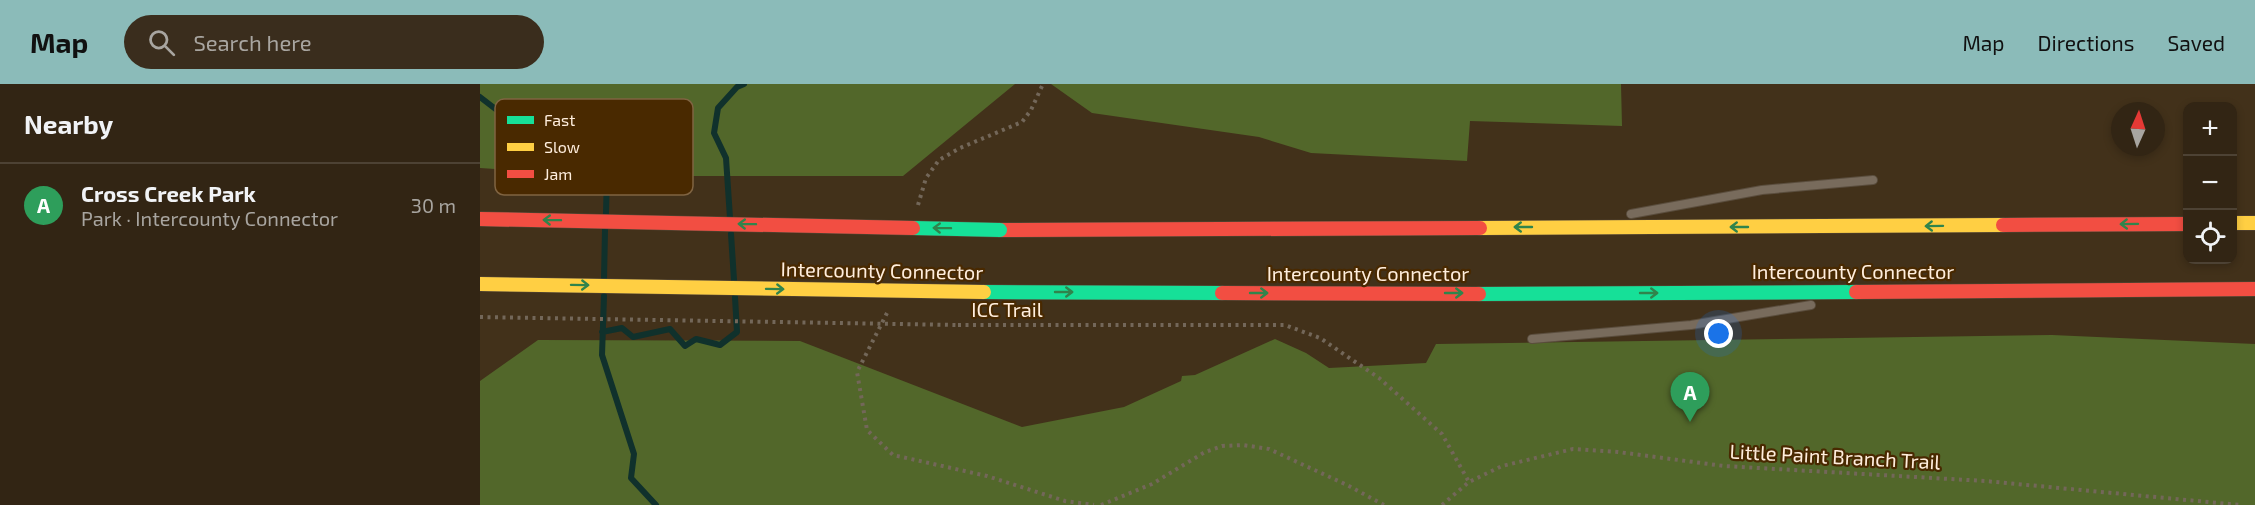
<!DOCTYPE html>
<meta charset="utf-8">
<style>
:root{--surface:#322514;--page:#3a2d1d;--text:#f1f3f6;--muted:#a8a5a0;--line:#4d4234;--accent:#8bbbb9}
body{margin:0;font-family:"Exo 2",sans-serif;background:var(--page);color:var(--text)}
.controls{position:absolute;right:18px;top:18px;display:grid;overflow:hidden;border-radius:12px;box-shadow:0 3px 9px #0003}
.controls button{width:54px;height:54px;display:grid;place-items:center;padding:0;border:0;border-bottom:2px solid var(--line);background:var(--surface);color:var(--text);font:30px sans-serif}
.compass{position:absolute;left:1631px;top:18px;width:54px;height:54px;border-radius:50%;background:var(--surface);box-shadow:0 3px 9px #0003;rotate:3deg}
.you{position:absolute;left:1239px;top:250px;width:21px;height:21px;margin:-15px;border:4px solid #fff;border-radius:50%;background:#1a73e8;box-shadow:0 0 0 9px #1a73e833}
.badge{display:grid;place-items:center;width:39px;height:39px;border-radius:50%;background:var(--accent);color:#fff;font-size:20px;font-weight:700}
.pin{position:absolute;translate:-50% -50px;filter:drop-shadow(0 2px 3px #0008)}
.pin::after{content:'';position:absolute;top:32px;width:21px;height:18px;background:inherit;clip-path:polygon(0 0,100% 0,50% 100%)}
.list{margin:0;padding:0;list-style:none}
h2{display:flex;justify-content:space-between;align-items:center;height:78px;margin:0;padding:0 24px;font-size:26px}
h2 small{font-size:20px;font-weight:400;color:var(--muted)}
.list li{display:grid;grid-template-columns:39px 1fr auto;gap:18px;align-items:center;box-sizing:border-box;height:84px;padding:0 24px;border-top:2px solid var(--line)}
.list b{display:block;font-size:22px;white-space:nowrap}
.list p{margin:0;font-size:20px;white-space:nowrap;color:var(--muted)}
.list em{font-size:20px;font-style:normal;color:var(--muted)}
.icon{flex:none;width:33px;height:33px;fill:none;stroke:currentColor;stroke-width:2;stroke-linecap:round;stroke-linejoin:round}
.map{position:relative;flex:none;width:1775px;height:421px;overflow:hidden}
header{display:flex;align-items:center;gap:36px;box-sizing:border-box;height:84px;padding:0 30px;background:var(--accent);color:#111}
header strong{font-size:28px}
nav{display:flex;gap:33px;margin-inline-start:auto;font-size:21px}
.search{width:420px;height:54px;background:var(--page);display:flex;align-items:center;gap:15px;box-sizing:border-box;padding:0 21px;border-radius:33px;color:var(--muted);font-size:22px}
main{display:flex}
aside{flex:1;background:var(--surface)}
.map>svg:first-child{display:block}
</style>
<header>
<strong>Map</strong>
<div class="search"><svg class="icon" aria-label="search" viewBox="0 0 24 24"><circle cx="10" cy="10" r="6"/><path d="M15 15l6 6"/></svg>Search here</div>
<nav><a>Map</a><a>Directions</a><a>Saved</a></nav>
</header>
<main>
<aside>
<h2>Nearby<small></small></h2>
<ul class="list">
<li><span class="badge" style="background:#2e9e5b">A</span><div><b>Cross Creek Park</b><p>Park · Intercounty Connector</p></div><em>30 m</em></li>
</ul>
</aside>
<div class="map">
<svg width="1775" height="421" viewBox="0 0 1775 421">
<rect width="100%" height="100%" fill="#42311a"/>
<path fill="#52672a" d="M0,0H535L423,92H127L0,84Z
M571,0H1141L1142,42L990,37L987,77L831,69L779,53L612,29Z
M1572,251L1775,260V421H0V297L58,256L320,257L542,343L644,323L701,297L702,292L715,291L795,255L826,269L849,284L946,279L956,260Z"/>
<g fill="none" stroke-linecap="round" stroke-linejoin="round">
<path stroke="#10312c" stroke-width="6" d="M0,13L22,30L88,39L127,92L126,129
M250,134L246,74L234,49L238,24L257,3L264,0
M251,150L254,196
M124,195L125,146
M124,212L122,271L154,370L151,394L176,421
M122,248L142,244L153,253L190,245L205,262L216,255L240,261L257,248L255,213"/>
<defs>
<path id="lane" d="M1151,130L1282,106L1393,96
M1052,255L1211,241L1331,221"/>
<path id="fast" d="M504,208L742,209
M999,210L1376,208"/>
<path id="slow" d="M1752,139H1775
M1000,144L1523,141"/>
<path id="jam" d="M1523,141L1708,140
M520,146L1000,144
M1376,208L1775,205
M742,209L999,210"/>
</defs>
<use href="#lane" stroke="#5a4d3d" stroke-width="10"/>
<use href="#fast" stroke="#5a4d3d" stroke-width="15"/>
<use href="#slow" stroke="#5a4d3d" stroke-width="15"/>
<use href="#jam" stroke="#5a4d3d" stroke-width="15"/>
<path stroke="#736759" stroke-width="4" stroke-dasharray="3 4.5" stroke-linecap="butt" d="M438,121L446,94L459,76L480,64L542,38L551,26L563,0
M407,229L377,288L387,346L413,371L507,392L585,417L614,421
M478,241H805L840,254L899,294L962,350L989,398
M621,421L672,400L725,368L742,362L763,361L789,365L867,401L904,421
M962,421L989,398L1022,382L1093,365L1138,368L1244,382L1505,397L1760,421"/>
<use href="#lane" stroke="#786b5c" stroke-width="8"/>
<use href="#fast" stroke="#16e098" stroke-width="14"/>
<use href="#slow" stroke="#ffcf43" stroke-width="14"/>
<use href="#jam" stroke="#f24e42" stroke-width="14"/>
<defs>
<path id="fast-bridge" d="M433,144L520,146"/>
<path id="slow-bridge" d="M0,200L504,208"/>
<path id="jam-bridge" d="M0,135L433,144"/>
</defs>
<use href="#fast-bridge" stroke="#5a4d3d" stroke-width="15" stroke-linecap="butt"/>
<use href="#slow-bridge" stroke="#5a4d3d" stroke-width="15" stroke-linecap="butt"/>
<use href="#jam-bridge" stroke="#5a4d3d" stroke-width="15" stroke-linecap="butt"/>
<path stroke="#736759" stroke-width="4" stroke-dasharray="3 4.5" stroke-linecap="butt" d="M0,233L478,241"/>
<use href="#fast-bridge" stroke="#16e098" stroke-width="14"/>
<use href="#slow-bridge" stroke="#ffcf43" stroke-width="14"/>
<use href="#jam-bridge" stroke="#f24e42" stroke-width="14"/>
</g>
<defs><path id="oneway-shaft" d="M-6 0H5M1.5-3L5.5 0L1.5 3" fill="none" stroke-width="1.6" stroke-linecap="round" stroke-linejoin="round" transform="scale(1.5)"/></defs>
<g stroke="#30844c">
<use href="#oneway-shaft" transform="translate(72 136) rotate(-179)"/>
<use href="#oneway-shaft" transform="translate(267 140) rotate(-179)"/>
<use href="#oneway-shaft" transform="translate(1649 140) rotate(179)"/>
<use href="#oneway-shaft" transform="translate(1454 142) rotate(179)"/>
<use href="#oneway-shaft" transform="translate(1043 143) rotate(180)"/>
<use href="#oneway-shaft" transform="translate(1259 143) rotate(180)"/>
<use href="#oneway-shaft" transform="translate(462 144) rotate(-179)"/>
<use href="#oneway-shaft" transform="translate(100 201) rotate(1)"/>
<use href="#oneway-shaft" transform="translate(295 205) rotate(1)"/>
<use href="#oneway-shaft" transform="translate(584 208)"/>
<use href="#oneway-shaft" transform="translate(779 209)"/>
<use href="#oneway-shaft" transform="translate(974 209)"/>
<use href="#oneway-shaft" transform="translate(1169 209)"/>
</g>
<g text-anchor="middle" stroke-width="4.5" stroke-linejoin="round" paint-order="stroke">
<g font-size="20" fill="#fed" stroke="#492900">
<text transform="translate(402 187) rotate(1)" y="7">Intercounty Connector</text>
<text x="1373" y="195">Intercounty Connector</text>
<text x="888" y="197">Intercounty Connector</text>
<text x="527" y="233">ICC Trail</text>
<text transform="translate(1355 373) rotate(3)" y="7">Little Paint Branch Trail</text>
</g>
</g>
<rect x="15" y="15" width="198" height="96" rx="9" fill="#492900" stroke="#806442" stroke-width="1.5"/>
<rect x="27" y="32" width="27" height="8" fill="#16e098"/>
<rect x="27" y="59" width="27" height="8" fill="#ffcf43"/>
<rect x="27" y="86" width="27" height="8" fill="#f24e42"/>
<g font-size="16" fill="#fed">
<text x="64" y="42">Fast</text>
<text x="64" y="69">Slow</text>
<text x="64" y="96">Jam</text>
</g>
</svg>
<div class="controls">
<button>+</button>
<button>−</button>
<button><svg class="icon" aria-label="locate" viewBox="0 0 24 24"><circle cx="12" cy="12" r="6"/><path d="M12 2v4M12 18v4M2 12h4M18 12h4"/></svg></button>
</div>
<svg class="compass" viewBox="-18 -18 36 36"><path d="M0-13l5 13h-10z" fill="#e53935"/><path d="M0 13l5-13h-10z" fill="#a8a5a0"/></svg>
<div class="you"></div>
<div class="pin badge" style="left:1210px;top:338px;background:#2e9e5b">A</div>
</div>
</main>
